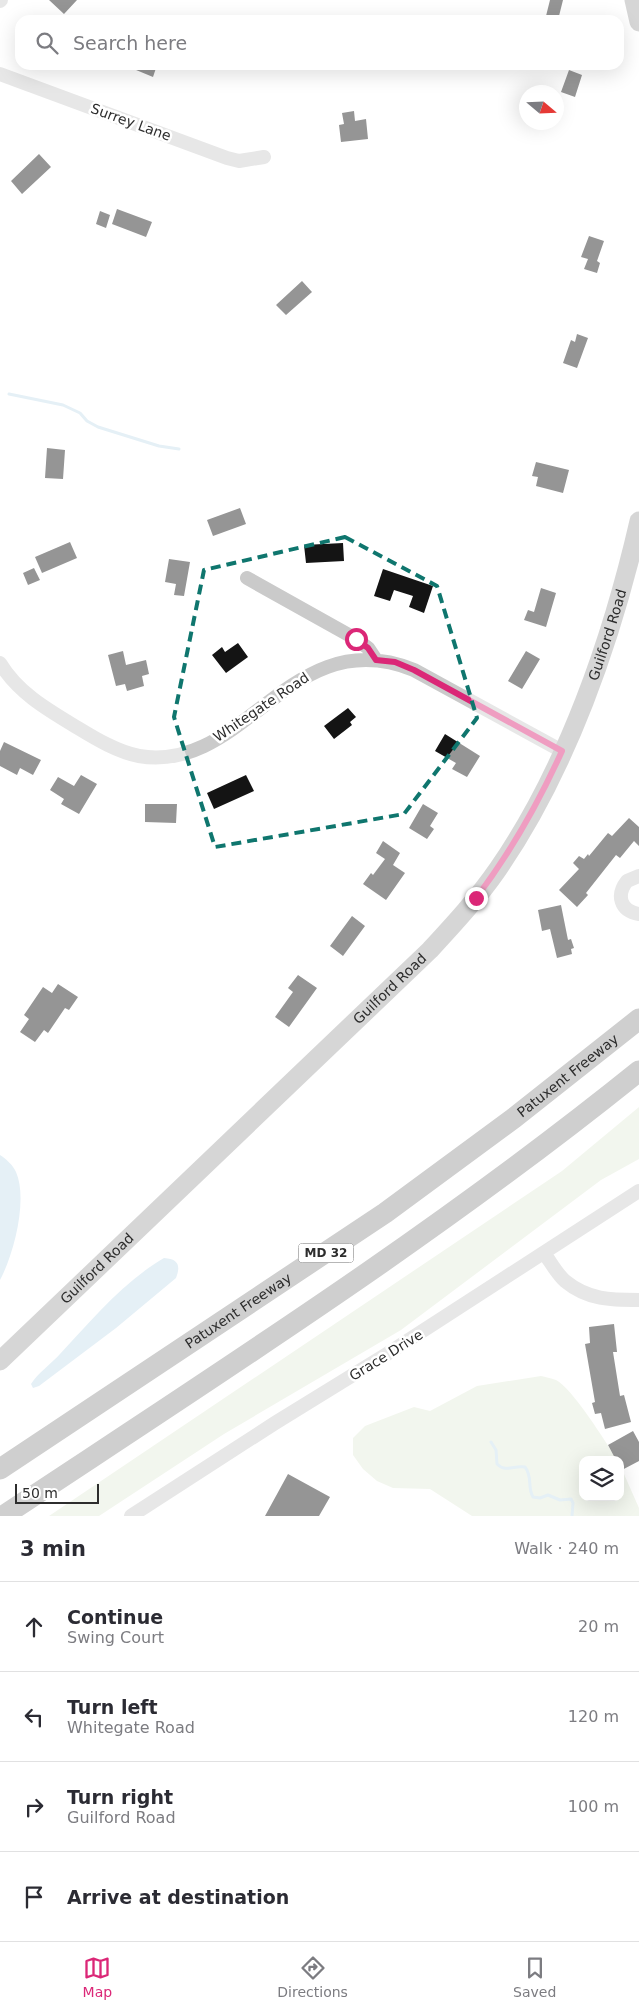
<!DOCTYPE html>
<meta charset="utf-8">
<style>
:root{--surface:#fff;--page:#f2f2f3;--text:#2b2b33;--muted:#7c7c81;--line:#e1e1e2;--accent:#db2777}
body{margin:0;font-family:"DejaVu Sans",sans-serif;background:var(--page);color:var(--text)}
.controls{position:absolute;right:15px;bottom:15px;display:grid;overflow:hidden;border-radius:10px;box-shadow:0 5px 20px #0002}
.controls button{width:45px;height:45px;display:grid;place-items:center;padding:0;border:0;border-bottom:1px solid var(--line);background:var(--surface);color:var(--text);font:25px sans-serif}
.compass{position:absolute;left:519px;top:85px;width:45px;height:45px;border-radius:50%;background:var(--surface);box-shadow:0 5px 20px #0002;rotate:109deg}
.scale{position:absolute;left:15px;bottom:12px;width:84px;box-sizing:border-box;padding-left:5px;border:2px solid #2d2d2d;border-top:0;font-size:14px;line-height:18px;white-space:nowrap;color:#2d2d2d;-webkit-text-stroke:4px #fff;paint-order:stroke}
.stop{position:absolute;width:15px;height:15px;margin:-11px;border:4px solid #db2777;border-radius:50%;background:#fff}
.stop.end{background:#db2777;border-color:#fff;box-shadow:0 1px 5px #0008}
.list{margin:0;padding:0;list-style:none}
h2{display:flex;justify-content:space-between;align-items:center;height:65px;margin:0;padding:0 20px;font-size:21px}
h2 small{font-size:16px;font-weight:400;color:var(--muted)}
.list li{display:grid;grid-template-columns:32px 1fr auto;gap:15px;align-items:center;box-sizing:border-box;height:90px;padding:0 20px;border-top:1px solid var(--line)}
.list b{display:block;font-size:19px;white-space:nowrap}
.list p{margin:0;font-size:16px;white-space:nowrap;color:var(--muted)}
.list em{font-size:16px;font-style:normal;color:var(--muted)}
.icon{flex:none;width:28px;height:28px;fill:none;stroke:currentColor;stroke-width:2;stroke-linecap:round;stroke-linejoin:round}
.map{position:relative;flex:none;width:639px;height:1516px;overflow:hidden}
.search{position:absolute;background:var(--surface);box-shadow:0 5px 20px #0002;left:15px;right:15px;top:15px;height:55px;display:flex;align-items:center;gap:12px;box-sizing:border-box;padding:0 18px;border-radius:15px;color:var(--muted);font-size:19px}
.sheet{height:425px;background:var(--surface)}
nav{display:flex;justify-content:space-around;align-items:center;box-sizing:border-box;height:70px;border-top:1px solid var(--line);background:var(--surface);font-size:14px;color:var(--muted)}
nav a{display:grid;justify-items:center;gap:2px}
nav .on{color:var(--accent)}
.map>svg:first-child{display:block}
</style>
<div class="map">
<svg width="639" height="1516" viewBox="0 0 639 1516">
<rect width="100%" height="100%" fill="#fff"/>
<path fill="#e3ebd9" d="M639,1107V1159L601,1180L401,1330L224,1434L99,1516H49L562,1171Z
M541,1376C545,1377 551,1378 556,1380C572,1388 606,1442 617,1460H583V1497H620V1465L639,1508V1516H472L430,1489L393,1488L377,1481L363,1469L353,1455V1438L365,1426L414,1407L430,1411L477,1386Z"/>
<path fill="#c5ddeb" d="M0,1155C6,1159 13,1165 16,1172C28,1199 14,1254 0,1280Z
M164,1258C178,1259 181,1265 176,1278L116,1328L39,1386L33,1388L31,1384C38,1373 51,1364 60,1354C92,1320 123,1282 164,1258Z"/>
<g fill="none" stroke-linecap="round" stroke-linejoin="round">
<path stroke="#c5ddeb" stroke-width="3" d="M9,394L63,405L80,413L87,421L98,427L159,446L179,449
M491,1442L496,1450L497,1464C506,1473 514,1465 525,1467C533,1477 527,1487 533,1497L540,1498L548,1495L560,1500L571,1499L573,1503L572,1516"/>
</g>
<path fill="#141414" d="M49,0H77L64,14Z
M550,0H563L558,20H545Z
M124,65H157L153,77Z
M569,70L582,75L575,97L561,92Z
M354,111L355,121L366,119L368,139L341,142L339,125L344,124L342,113Z
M39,154L51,167L22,194L11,181Z
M117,209L152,222L146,237L112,224Z
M100,211L110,215L106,228L96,224Z
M589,236L604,241L597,261L600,263L597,273L584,269L588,259L581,257Z
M302,281L312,292L286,315L276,305Z
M577,334L588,338L577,368L563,363L571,340L575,342Z
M47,448L65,450L63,479L45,478Z
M536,462L569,470L563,493L536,486L538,477L532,476Z
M240,508L246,524L213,536L207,520Z
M70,542L77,558L42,573L35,557Z
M343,543L344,561L306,563L304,545Z
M169,559L190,562L184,596L174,595L176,584L165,582Z
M34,568L40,580L28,585L23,573Z
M383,569L433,586L424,613L409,607L413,596L394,590L390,601L374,596Z
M541,588L556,593L546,627L524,620L528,610L534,612Z
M238,643L248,657L226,673L212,655L222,647L225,652Z
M123,651L126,665L146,660L149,674L142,676L144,686L127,691L125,684L116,686L108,655Z
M526,651L540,659L522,689L508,681Z
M348,708L356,717L350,722L352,725L334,739L324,726Z
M445,734L480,756L467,777L452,769L456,763L435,751Z
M4,742L41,760L33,775L20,768L17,775L0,766V751Z
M81,775L97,784L79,814L61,804L64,799L50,790L58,777L74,786Z
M246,775L254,791L214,809L207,793Z
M145,804H177L176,823L145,822Z
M423,804L438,813L430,826L434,829L427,839L409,828Z
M629,818L639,827V846L634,841L620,858L616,855L586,893L588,895L577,907L559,890L579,869L573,863L579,856L584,859L588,854L589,856L608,833L612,836Z
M383,841L400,853L393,865L405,873L386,900L363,884L371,873L373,875L385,859L376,853Z
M561,905L568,940L571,939L574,948L571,949L572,954L557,958L550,929L542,931L538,910Z
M352,916L365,926L343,956L330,946Z
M298,975L317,988L289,1027L275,1017L293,992L288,988Z
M58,984L78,997L69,1010L65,1008L48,1033L44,1030L35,1042L20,1032L29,1019L24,1015L43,987L52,993Z
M614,1324L617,1352H613L620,1396L624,1395L631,1422L605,1429L601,1413L595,1414L592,1403L595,1402L585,1344L590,1343L589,1327Z
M633,1431L639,1442V1461L620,1471V1460H616L608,1445Z
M288,1474L330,1497L319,1516H265Z"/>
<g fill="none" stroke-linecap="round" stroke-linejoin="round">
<path stroke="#cacaca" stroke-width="14" d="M0,1L1,0
M0,74L227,158L239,161L264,157
M247,578L356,639L368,648L376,660
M0,663C18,693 48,710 78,728C96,739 118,752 139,756C246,774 290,620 414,670L562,751
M639,876L627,881C616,895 620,911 639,914
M544,1253C550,1261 557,1274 565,1281C588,1300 611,1300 639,1300
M131,1516L275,1423L387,1354L639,1191"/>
<g stroke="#a5a5a5" stroke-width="19">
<path d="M634,0L639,22"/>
<path id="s1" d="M0,1361L430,950C454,924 478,898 498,869C567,769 612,639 639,521"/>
</g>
<g stroke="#949494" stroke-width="21">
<path id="s2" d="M0,1469L385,1213L514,1118L639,1019"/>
<path d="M3,1516C219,1373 437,1234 639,1071"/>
</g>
</g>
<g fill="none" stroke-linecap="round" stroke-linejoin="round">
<path stroke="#db2777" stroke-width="6" d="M356,639L368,648L376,660L395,662L414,670L562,751C538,804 511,852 476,898"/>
</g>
<path d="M0 0H639V1516H0ZM345,537L437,586L477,718L404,814L215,847L174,717L204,570Z" fill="#fff" fill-opacity=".55" fill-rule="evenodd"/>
<path fill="none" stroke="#0f766e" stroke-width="4" stroke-dasharray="10 6" stroke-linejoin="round" d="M345,537L437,586L477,718L404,814L215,847L174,717L204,570Z"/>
<g text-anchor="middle" stroke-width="5" stroke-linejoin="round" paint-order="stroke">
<rect fill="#fff" stroke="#6c6c6c" stroke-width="1" x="298.5" y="1243.5" width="55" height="19" rx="4"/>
<g font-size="12" font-weight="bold" fill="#2d2d2d">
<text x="326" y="1257">MD 32</text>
</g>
<g font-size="14" fill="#2d2d2d" stroke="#fff">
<text transform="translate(131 122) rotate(20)" y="5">Surrey Lane</text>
<text dy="5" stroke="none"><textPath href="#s1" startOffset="960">Guilford Road</textPath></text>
<text transform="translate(261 707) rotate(-34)" y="5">Whitegate Road</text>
<text dy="5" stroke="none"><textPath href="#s1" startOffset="539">Guilford Road</textPath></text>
<text dy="5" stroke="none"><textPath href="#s2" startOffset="691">Patuxent Freeway</textPath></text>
<text dy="5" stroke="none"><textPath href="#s1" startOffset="134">Guilford Road</textPath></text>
<text dy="5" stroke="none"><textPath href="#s2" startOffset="286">Patuxent Freeway</textPath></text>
<text transform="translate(386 1355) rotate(-32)" y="5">Grace Drive</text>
</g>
</g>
</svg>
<div class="controls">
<button><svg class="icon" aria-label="layers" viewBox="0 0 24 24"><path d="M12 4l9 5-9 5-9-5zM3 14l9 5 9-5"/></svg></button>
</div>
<svg class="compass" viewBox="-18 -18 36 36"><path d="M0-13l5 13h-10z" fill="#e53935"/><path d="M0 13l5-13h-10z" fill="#7c7c81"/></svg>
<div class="scale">50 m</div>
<div class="stop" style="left:356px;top:639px"></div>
<div class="stop end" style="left:476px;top:898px"></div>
<div class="search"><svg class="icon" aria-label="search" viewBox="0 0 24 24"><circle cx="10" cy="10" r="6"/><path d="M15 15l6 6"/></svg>Search here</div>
</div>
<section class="sheet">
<h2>3 min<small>Walk · 240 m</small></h2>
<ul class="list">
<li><svg class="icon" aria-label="ahead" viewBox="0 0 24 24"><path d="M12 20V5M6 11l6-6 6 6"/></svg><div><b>Continue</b><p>Swing Court</p></div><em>20 m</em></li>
<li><svg class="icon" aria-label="left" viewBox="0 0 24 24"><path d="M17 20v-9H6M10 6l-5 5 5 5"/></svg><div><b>Turn left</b><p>Whitegate Road</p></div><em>120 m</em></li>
<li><svg class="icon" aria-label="right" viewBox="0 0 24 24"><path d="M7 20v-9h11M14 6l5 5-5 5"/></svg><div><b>Turn right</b><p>Guilford Road</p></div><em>100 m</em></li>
<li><svg class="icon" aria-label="arrive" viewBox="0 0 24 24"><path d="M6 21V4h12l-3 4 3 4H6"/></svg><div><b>Arrive at destination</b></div></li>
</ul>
</section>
<nav>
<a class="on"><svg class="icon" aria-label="map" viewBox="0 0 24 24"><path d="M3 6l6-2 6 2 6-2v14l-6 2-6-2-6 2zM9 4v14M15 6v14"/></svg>Map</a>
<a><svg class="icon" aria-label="directions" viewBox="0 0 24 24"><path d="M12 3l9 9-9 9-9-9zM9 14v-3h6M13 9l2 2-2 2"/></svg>Directions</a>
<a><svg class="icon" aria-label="saved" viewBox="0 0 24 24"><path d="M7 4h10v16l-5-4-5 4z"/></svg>Saved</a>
</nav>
